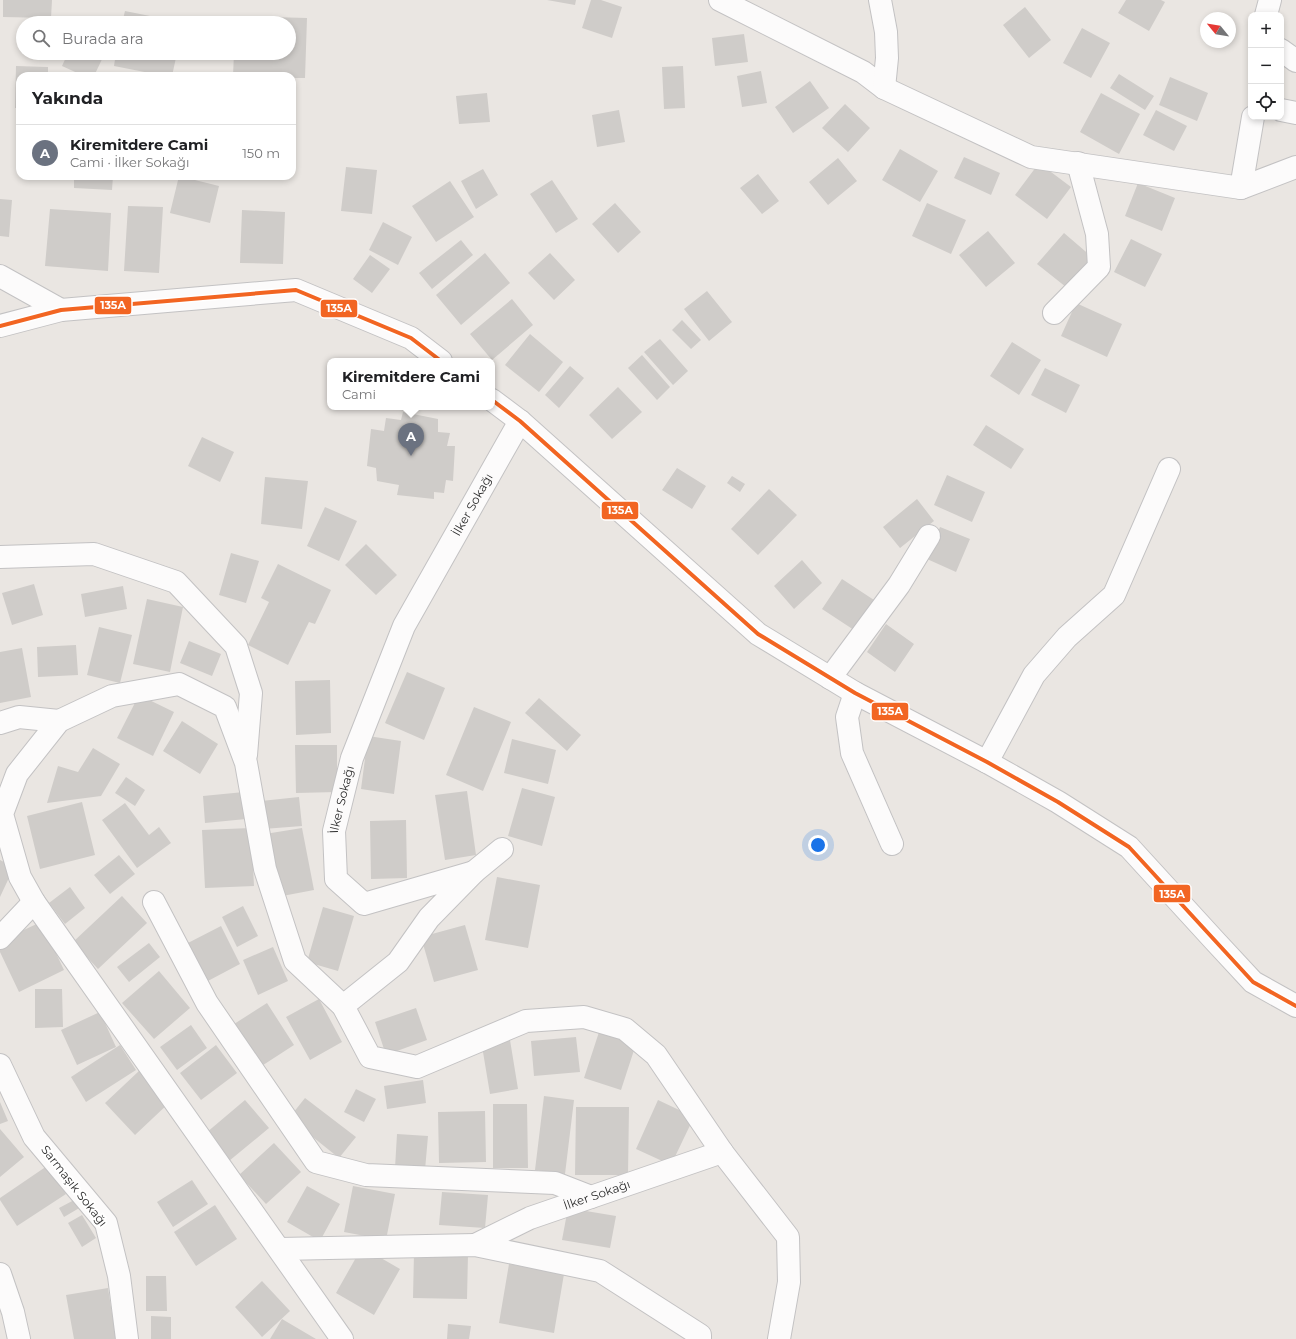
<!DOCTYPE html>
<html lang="tr">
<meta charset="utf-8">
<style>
:root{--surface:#fff;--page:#f6f6f6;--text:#202124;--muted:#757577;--line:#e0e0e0;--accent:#d93025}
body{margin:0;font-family:Montserrat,sans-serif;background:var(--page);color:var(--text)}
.controls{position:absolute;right:12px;top:12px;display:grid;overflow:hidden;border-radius:8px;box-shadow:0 2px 6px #0003}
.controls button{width:36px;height:36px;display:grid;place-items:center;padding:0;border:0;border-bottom:1px solid var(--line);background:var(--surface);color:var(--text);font:20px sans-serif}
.compass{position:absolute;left:1200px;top:12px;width:36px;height:36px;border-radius:50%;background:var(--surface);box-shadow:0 2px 6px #0003;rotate:300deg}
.you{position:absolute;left:818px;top:845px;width:14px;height:14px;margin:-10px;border:3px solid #fff;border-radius:50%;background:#1a73e8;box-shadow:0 0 0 6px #1a73e833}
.badge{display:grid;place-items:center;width:26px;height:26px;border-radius:50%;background:var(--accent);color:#fff;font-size:13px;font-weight:700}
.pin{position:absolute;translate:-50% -33px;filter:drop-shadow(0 1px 2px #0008)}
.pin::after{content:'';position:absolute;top:21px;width:14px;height:12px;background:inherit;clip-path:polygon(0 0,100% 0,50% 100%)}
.popup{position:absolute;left:327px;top:358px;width:168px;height:52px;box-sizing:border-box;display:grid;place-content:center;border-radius:8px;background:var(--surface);filter:drop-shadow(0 1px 3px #0005);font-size:13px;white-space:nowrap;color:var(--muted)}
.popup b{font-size:15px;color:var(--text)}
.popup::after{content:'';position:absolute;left:50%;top:100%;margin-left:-8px;border:8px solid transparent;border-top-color:var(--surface)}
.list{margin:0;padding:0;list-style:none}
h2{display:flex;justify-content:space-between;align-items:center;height:52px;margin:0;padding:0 16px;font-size:17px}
h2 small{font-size:13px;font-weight:400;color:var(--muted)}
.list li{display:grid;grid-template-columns:26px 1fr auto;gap:12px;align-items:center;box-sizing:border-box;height:56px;padding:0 16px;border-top:1px solid var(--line)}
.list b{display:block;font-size:15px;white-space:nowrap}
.list p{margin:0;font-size:13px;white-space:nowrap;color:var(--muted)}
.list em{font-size:13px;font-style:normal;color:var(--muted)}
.icon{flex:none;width:22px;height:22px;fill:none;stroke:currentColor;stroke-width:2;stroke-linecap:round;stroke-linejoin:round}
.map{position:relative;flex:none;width:1296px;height:1339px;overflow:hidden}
.search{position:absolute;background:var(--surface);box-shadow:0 2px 6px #0003;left:16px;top:16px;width:280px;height:44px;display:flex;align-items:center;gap:10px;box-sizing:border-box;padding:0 14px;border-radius:22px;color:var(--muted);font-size:15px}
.panel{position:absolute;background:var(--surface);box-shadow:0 2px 6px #0003;left:16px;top:72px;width:280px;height:108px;border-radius:12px}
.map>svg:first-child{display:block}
</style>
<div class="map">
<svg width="1296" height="1339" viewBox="0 0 1296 1339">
<rect width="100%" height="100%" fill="#eae6e2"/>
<path fill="#cfccc9" d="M3,0H52L51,18L3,17Z
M547,0H576L575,5Z
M591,0H601L622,7L612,38L582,28Z
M1126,0H1161L1165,2L1149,31L1118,13Z
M1025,7L1051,40L1029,58L1003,25Z
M125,11L180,22V23H122Z
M235,16L307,18L305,78H292V76H233L234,53H289V23H235Z
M1082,28L1110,43L1091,78L1063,63Z
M744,34L748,62L715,66L712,38Z
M68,53H105L94,76H84L62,66Z
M116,53H177L172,76H165L114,66Z
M16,66L48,67V76H20V108H15Z
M683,66L685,108L664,109L662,67Z
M761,71L767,103L742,107L737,76Z
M1119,74L1154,96L1145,110L1110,88Z
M1170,77L1208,93L1197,121L1159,105Z
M810,81L829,108L793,133L775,107Z
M487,93L490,122L459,124L456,96Z
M1101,93L1140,114L1119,154L1080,132Z
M845,104L870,128L848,152L822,128Z
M619,110L625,142L597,147L592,115Z
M1156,110L1187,126L1174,151L1143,135Z
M900,149L938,171L920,202L882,180Z
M964,157L1000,173L991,195L954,178Z
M838,158L857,181L828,205L809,182Z
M1039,163L1071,187L1047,219L1015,195Z
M346,167L377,170L372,214L341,211Z
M483,169L498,195L476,209L461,181Z
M758,174L779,201L762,214L740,188Z
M74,176H113L112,190L74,188Z
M179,176L219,186L210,223L170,213Z
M552,180L578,219L556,233L530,194Z
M450,181L474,217L436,242L412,206Z
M1138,183L1175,198L1162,231L1125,216Z
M0,199L12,200L9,237L0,236Z
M615,203L641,232L618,253L592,224Z
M927,203L966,220L951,254L912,236Z
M128,206L163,207L159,273L124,271Z
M50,209L111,213L108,271L45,266Z
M242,210L285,212L283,264L240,263Z
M383,222L412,237L398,265L369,250Z
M988,231L1015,263L986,287L959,255Z
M1064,233L1092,257L1066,287L1037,264Z
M1131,239L1162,254L1145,287L1114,272Z
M461,240L473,255L432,289L419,273Z
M485,253L510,283L461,325L436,295Z
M550,253L575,280L554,300L528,273Z
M370,255L390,269L372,293L353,279Z
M707,291L732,322L709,341L684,309Z
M512,299L533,325L492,360L470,334Z
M1076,303L1122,324L1107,357L1061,336Z
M682,320L701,340L691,349L672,330Z
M530,334L563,362L539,392L505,365Z
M660,339L688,371L673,385L644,352Z
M1012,342L1041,360L1019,395L990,376Z
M642,355L670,387L657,400L628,368Z
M570,366L584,378L559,408L545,395Z
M1045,368L1080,385L1066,413L1031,395Z
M618,387L642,412L612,439L589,415Z
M403,412L438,419V432L450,433L447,446H455L453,481L446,480L444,493L434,492V499L397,495L399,485L377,481L376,468L367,466L371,429L384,431L386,418L401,420Z
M986,425L1024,449L1011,469L973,445Z
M202,437L234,452L220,482L188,466Z
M677,468L706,486L692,509L662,490Z
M947,475L985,492L972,522L934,505Z
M732,476L745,484L740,492L727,483Z
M265,477L308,481L302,529L261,524Z
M769,489L797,515L758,555L731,529Z
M917,499L934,521L900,548L883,527Z
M325,507L357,521L339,561L307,546Z
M940,527L970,539L956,572L927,559Z
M366,544L397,575L376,595L345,565Z
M231,553L259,561L246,603L219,595Z
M802,560L822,583L794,609L774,586Z
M278,564L331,590L315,624L309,622L288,665L248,645L269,602L261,598Z
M842,579L874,600L854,630L822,609Z
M34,584L43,615L12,625L2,593Z
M123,586L127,609L85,617L81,594Z
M147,599L183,607L170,672L133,664Z
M886,624L914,644L895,672L867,652Z
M99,627L132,635L120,683L87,675Z
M189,641L221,654L212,676L180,663Z
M76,645L78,675L38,677L37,647Z
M22,648L31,697L0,703V652Z
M407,672L445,688L424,740L385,723Z
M330,680L331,733L296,735L295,681Z
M139,695L174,712L153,756L117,738Z
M539,698L581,735L567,751L525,713Z
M474,707L511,722L483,791L446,775Z
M182,721L218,744L200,774L163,751Z
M368,736L401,741L394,794L361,789Z
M512,739L556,750L548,784L504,773Z
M295,745H337V792L296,793Z
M93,748L120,764L101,796L47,803L58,766L78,772Z
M126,777L145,790L135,806L115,793Z
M522,788L555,797L542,846L508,836Z
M467,791L476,855L445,860L435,795Z
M244,792L246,819L205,823L203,796Z
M299,797L302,826L263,829L261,801Z
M82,802L95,855L40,869L27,816Z
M125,803L149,835L159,827L171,843L137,868L102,820Z
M406,820L407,878L371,879L370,821Z
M251,828L254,886L205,888L202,830Z
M302,828L314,890L277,897L265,834Z
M119,855L135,874L110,894L94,875Z
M0,860L14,867L0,897Z
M497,877L540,885L528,948L485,940Z
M70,887L85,908L65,924L49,903Z
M122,896L147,923L98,969L73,942Z
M243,906L258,936L237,947L222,917Z
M323,907L354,916L338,971L307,962Z
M41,922L64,970L19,992L0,952V941Z
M465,925L478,970L434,982L421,937Z
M221,926L240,964L206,982L186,944Z
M149,943L160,957L129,982L117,967Z
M273,947L288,981L258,995L243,960Z
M159,971L190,1008L154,1039L122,1003Z
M35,989H62L63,1027L35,1028Z
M319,999L342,1042L310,1060L286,1017Z
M267,1003L294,1045L257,1069L231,1026Z
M416,1008L427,1040L386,1055L375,1022Z
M100,1012L116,1047L77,1065L61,1030Z
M191,1025L207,1048L177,1070L160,1047Z
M599,1032L636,1044L621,1090L584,1078Z
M576,1037L580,1072L534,1076L531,1041Z
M510,1040L518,1089L490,1094L482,1046Z
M120,1045L136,1070L86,1102L71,1077Z
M216,1045L237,1073L201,1100L180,1073Z
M140,1070L170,1102L135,1135L105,1103Z
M423,1080L426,1103L387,1109L384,1086Z
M356,1089L376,1099L364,1122L344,1112Z
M544,1096L574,1100L565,1174L535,1170Z
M305,1098L356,1137L339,1158L289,1118Z
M245,1100L269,1128L229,1161L206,1133Z
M658,1100L694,1117L671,1165L636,1149Z
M0,1102L8,1121L0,1124Z
M493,1104H527L528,1168H493Z
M576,1107H629L628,1175H575Z
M485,1111L486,1162L439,1163L438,1112Z
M0,1129L24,1157L0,1177Z
M397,1134L428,1136L425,1170L395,1168Z
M274,1143L301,1172L266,1204L239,1175Z
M47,1166L66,1194L17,1226L0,1200V1198Z
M192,1180L208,1204L173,1227L157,1202Z
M307,1186L340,1204L320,1241L287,1222Z
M353,1186L395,1194L386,1240L344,1232Z
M442,1192L488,1195L485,1228L439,1225Z
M76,1199L81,1207L64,1217L59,1208Z
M215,1205L237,1239L196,1266L174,1232Z
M568,1208L616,1216L610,1248L562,1240Z
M82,1215L96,1238L82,1247L68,1223Z
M362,1247L400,1269L374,1315L336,1293Z
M414,1253L468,1254L467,1299L413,1298Z
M509,1264L564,1274L554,1333L499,1323Z
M146,1276H166L167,1311H146Z
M262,1281L290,1311L262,1337L235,1307Z
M108,1288L116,1339H74L66,1295Z
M151,1316L171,1317V1339H151Z
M282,1319L316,1339H270Z
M448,1324L471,1326L469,1339H447Z"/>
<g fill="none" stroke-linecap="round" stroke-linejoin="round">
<defs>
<g id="minor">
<path d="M720,0L863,72L884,88L1031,157L1241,188L1296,167"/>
<path d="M880,0L886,32L887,58L884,88"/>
<path d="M1266,15L1270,0"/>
<path d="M1281,50L1296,61"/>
<path d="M1281,110L1296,113"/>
<path d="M1241,188L1253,117"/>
<path d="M0,276L61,310"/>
<path d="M1054,313L1099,267L1097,234L1078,163"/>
<path d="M0,557L94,554L176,582L236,646L251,693L246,755"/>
<path d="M830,678L899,585L929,536"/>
<path d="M855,693L847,717L852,753L892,844"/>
<path d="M0,723L19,717L59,721"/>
<path d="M987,762L1034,675L1067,637L1114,595L1169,469"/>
<path d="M474,872L502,849"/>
<path d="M154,902L207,1003L316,1162L366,1175L555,1183L591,1197"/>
<path d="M0,938L34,902"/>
<path id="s1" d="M343,1006L398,962L429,918L474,872L364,904L336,879L334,831L352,758L404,626L520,421"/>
<path d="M0,1065L34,1137L106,1223L119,1276L127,1339"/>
<path id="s2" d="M475,1245L530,1218L722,1152"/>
<path d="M280,1249L475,1245L600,1271L700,1335V1339"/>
<path d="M0,1274L13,1312L19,1339"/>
<path d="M342,1339L34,902L20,877L2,814L17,774L59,721L112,696L179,684L225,707L246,763L265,869L295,961L343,1006L370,1057L417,1067L526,1021L584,1017L625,1029L656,1055L722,1152L788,1237L789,1282L779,1339"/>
</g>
<path id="tertiary" d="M0,326L61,310L296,290L411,338L441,361
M492,400L520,421L758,634L855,693L987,762L1058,802L1129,847L1214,940L1253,982L1296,1006"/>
</defs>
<use href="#minor" stroke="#c3c2c3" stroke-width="24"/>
<use href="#tertiary" stroke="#c3c2c3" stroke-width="24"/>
<use href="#minor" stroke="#fcfbfb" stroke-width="22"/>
<use href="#tertiary" stroke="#fcfbfb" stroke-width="22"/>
<defs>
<path id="bus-1" d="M0,326L61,310L296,290L411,338L441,361
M492,400L520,421L758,634L855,693L987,762L1058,802L1129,847L1253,982L1296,1006"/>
</defs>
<use href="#bus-1" stroke="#fff" stroke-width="7"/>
<use href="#bus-1" stroke="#f26522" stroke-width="4"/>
</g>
<g text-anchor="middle" stroke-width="4" stroke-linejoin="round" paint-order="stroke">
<g font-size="12" fill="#2c2c2c" stroke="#fff">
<text dy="4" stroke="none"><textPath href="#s1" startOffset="745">İlker Sokağı</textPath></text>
<text dy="4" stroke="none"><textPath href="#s1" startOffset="421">İlker Sokağı</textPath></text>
<text transform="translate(74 1186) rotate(52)" y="4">Sarmaşık Sokağı</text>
<text dy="4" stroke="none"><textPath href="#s2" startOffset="132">İlker Sokağı</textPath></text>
</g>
</g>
<g stroke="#fff" stroke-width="1.5">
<rect x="94" y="296" width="38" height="19" rx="4" fill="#f26522"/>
<rect x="320" y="299" width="38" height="19" rx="4" fill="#f26522"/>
<rect x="601" y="501" width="38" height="19" rx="4" fill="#f26522"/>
<rect x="871" y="702" width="38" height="19" rx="4" fill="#f26522"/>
<rect x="1153" y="884" width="38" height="19" rx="4" fill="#f26522"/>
</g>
<g font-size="11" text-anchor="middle" font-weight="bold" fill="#fff">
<text x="113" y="309">135A</text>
<text x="339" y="312">135A</text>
<text x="620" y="514">135A</text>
<text x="890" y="715">135A</text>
<text x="1172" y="898">135A</text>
</g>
</svg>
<div class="controls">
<button>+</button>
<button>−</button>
<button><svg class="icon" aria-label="locate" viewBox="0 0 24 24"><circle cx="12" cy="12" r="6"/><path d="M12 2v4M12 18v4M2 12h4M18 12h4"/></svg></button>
</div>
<svg class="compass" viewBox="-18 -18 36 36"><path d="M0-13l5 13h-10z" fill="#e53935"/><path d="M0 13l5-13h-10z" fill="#757577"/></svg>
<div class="you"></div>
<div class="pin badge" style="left:411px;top:456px;background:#6b7280">A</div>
<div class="popup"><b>Kiremitdere Cami</b>Cami</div>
<div class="search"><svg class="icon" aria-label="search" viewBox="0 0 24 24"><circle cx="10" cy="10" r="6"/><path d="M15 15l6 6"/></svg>Burada ara</div>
<section class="panel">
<h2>Yakında<small></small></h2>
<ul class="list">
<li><span class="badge" style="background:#6b7280">A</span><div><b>Kiremitdere Cami</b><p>Cami · İlker Sokağı</p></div><em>150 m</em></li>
</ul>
</section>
</div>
